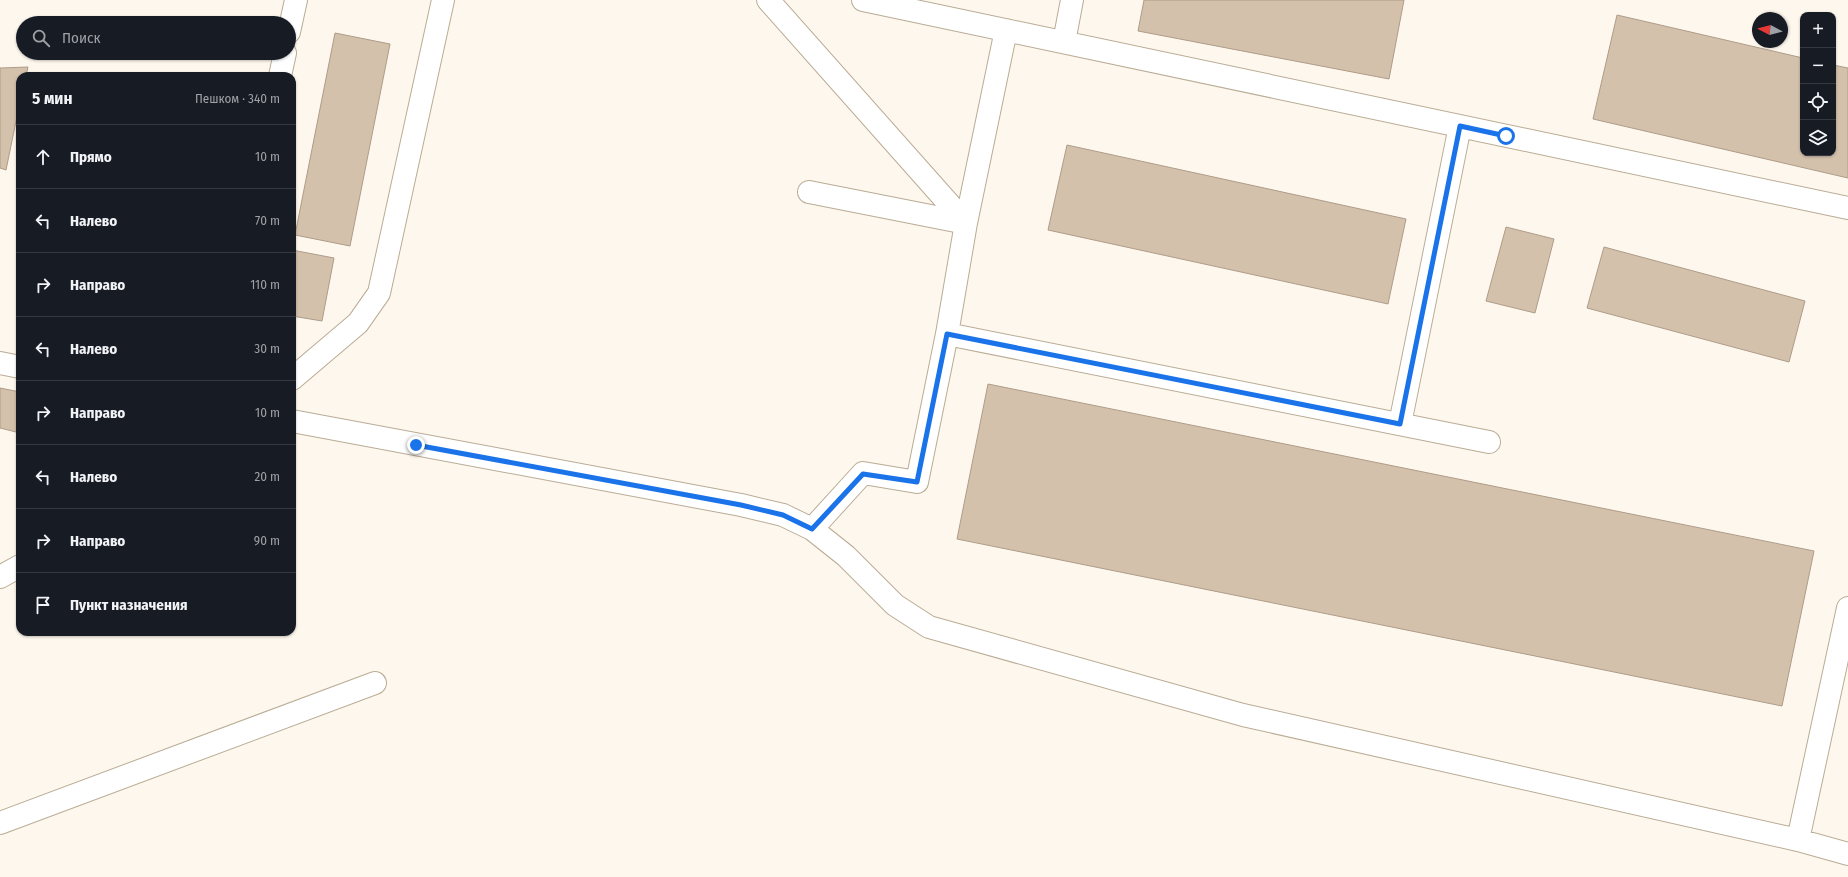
<!DOCTYPE html>
<html lang="ru">
<meta charset="utf-8">
<style>
:root{--surface:#171b24;--page:#20242c;--text:#f1f3f6;--muted:#9ea1a6;--line:#363941}
body{margin:0;font-family:"Fira Sans Condensed",sans-serif;background:var(--page);color:var(--text)}
.controls{position:absolute;right:12px;top:12px;display:grid;overflow:hidden;border-radius:8px;box-shadow:0 1px 3px #0004}
.controls button{width:36px;height:36px;display:grid;place-items:center;padding:0;border:0;border-bottom:1px solid var(--line);background:var(--surface);color:var(--text);font:20px sans-serif}
.compass{position:absolute;left:1752px;top:12px;width:36px;height:36px;border-radius:50%;background:var(--surface);box-shadow:0 1px 3px #0004;rotate:277deg}
.stop{position:absolute;width:12px;height:12px;margin:-9px;border:3px solid #1a73e8;border-radius:50%;background:#fff}
.stop.end{background:#1a73e8;border-color:#fff;box-shadow:0 1px 4px #0008}
.list{margin:0;padding:0;list-style:none}
h2{display:flex;justify-content:space-between;align-items:center;height:52px;margin:0;padding:0 16px;font-size:17px}
h2 small{font-size:13px;font-weight:400;color:var(--muted)}
.list li{display:grid;grid-template-columns:26px 1fr auto;gap:12px;align-items:center;box-sizing:border-box;height:64px;padding:0 16px;border-top:1px solid var(--line)}
.list b{display:block;font-size:15px;white-space:nowrap}
.list em{font-size:13px;font-style:normal;color:var(--muted)}
.icon{flex:none;width:22px;height:22px;fill:none;stroke:currentColor;stroke-width:2;stroke-linecap:round;stroke-linejoin:round}
.map{position:relative;flex:none;width:1848px;height:877px;overflow:hidden}
.search{position:absolute;background:var(--surface);box-shadow:0 1px 3px #0004;left:16px;top:16px;width:280px;height:44px;display:flex;align-items:center;gap:10px;box-sizing:border-box;padding:0 14px;border-radius:22px;color:var(--muted);font-size:15px}
.panel{position:absolute;background:var(--surface);box-shadow:0 1px 3px #0004;left:16px;top:72px;width:280px;height:564px;border-radius:12px}
.map>svg:first-child{display:block}
</style>
<div class="map">
<svg width="1848" height="877" viewBox="0 0 1848 877">
<rect width="100%" height="100%" fill="#fdf7ed"/>
<path fill="#d4c1ac" stroke="#ae9c88" d="M1144,0H1404L1389,79L1138,31Z
M1617,15L1803,58V153H1833V65L1848,68V178L1593,119Z
M335,33L390,44L350,246L295,235Z
M28,67L26,76H20V102L6,170L0,168V68Z
M1067,145L1406,219L1388,304L1048,230Z
M1506,227L1554,239L1535,313L1486,301Z
M1604,247L1805,301L1789,362L1587,308Z
M292,250L334,258L322,321L292,316Z
M988,384L1814,551L1782,706L957,539Z
M0,388L20,392V433L0,428Z"/>
<g fill="none" stroke-linecap="round" stroke-linejoin="round">
<defs>
<path id="minor" d="M768,0L966,223
M863,0L1848,208
M289,32L296,0
M1064,42L1072,0
M280,76L285,53
M809,192L966,223
M947,334L1489,442
M0,363L20,367
M292,379L358,323L379,293L443,0
M292,421L741,505L783,515L812,529L846,556L895,605L929,627L1243,715L1798,840L1848,854
M1400,424L1460,126
M812,529L863,473L917,482L947,334L966,223L1006,30
M0,577L20,566
M0,823L375,683
M1798,840L1848,608"/>
</defs>
<use href="#minor" stroke="#baac95" stroke-width="24"/>
<use href="#minor" stroke="#fff" stroke-width="22"/>
</g>
<g fill="none" stroke-linecap="round" stroke-linejoin="round">
<path stroke="#1a73e8" stroke-width="5" d="M416,445L741,505L783,515L812,529L863,474L917,482L947,334L1400,424L1460,126L1506,136"/>
</g>
</svg>
<div class="controls">
<button>+</button>
<button>−</button>
<button><svg class="icon" aria-label="locate" viewBox="0 0 24 24"><circle cx="12" cy="12" r="6"/><path d="M12 2v4M12 18v4M2 12h4M18 12h4"/></svg></button>
<button><svg class="icon" aria-label="layers" viewBox="0 0 24 24"><path d="M12 4l9 5-9 5-9-5zM3 14l9 5 9-5"/></svg></button>
</div>
<svg class="compass" viewBox="-18 -18 36 36"><path d="M0-13l5 13h-10z" fill="#e53935"/><path d="M0 13l5-13h-10z" fill="#9ea1a6"/></svg>
<div class="stop" style="left:1506px;top:136px"></div>
<div class="stop end" style="left:416px;top:445px"></div>
<div class="search"><svg class="icon" aria-label="search" viewBox="0 0 24 24"><circle cx="10" cy="10" r="6"/><path d="M15 15l6 6"/></svg>Поиск</div>
<section class="panel">
<h2>5 мин<small>Пешком · 340 m</small></h2>
<ul class="list">
<li><svg class="icon" aria-label="ahead" viewBox="0 0 24 24"><path d="M12 20V5M6 11l6-6 6 6"/></svg><div><b>Прямо</b></div><em>10 m</em></li>
<li><svg class="icon" aria-label="left" viewBox="0 0 24 24"><path d="M17 20v-9H6M10 6l-5 5 5 5"/></svg><div><b>Налево</b></div><em>70 m</em></li>
<li><svg class="icon" aria-label="right" viewBox="0 0 24 24"><path d="M7 20v-9h11M14 6l5 5-5 5"/></svg><div><b>Направо</b></div><em>110 m</em></li>
<li><svg class="icon" aria-label="left" viewBox="0 0 24 24"><path d="M17 20v-9H6M10 6l-5 5 5 5"/></svg><div><b>Налево</b></div><em>30 m</em></li>
<li><svg class="icon" aria-label="right" viewBox="0 0 24 24"><path d="M7 20v-9h11M14 6l5 5-5 5"/></svg><div><b>Направо</b></div><em>10 m</em></li>
<li><svg class="icon" aria-label="left" viewBox="0 0 24 24"><path d="M17 20v-9H6M10 6l-5 5 5 5"/></svg><div><b>Налево</b></div><em>20 m</em></li>
<li><svg class="icon" aria-label="right" viewBox="0 0 24 24"><path d="M7 20v-9h11M14 6l5 5-5 5"/></svg><div><b>Направо</b></div><em>90 m</em></li>
<li><svg class="icon" aria-label="arrive" viewBox="0 0 24 24"><path d="M6 21V4h12l-3 4 3 4H6"/></svg><div><b>Пункт назначения</b></div></li>
</ul>
</section>
</div>
